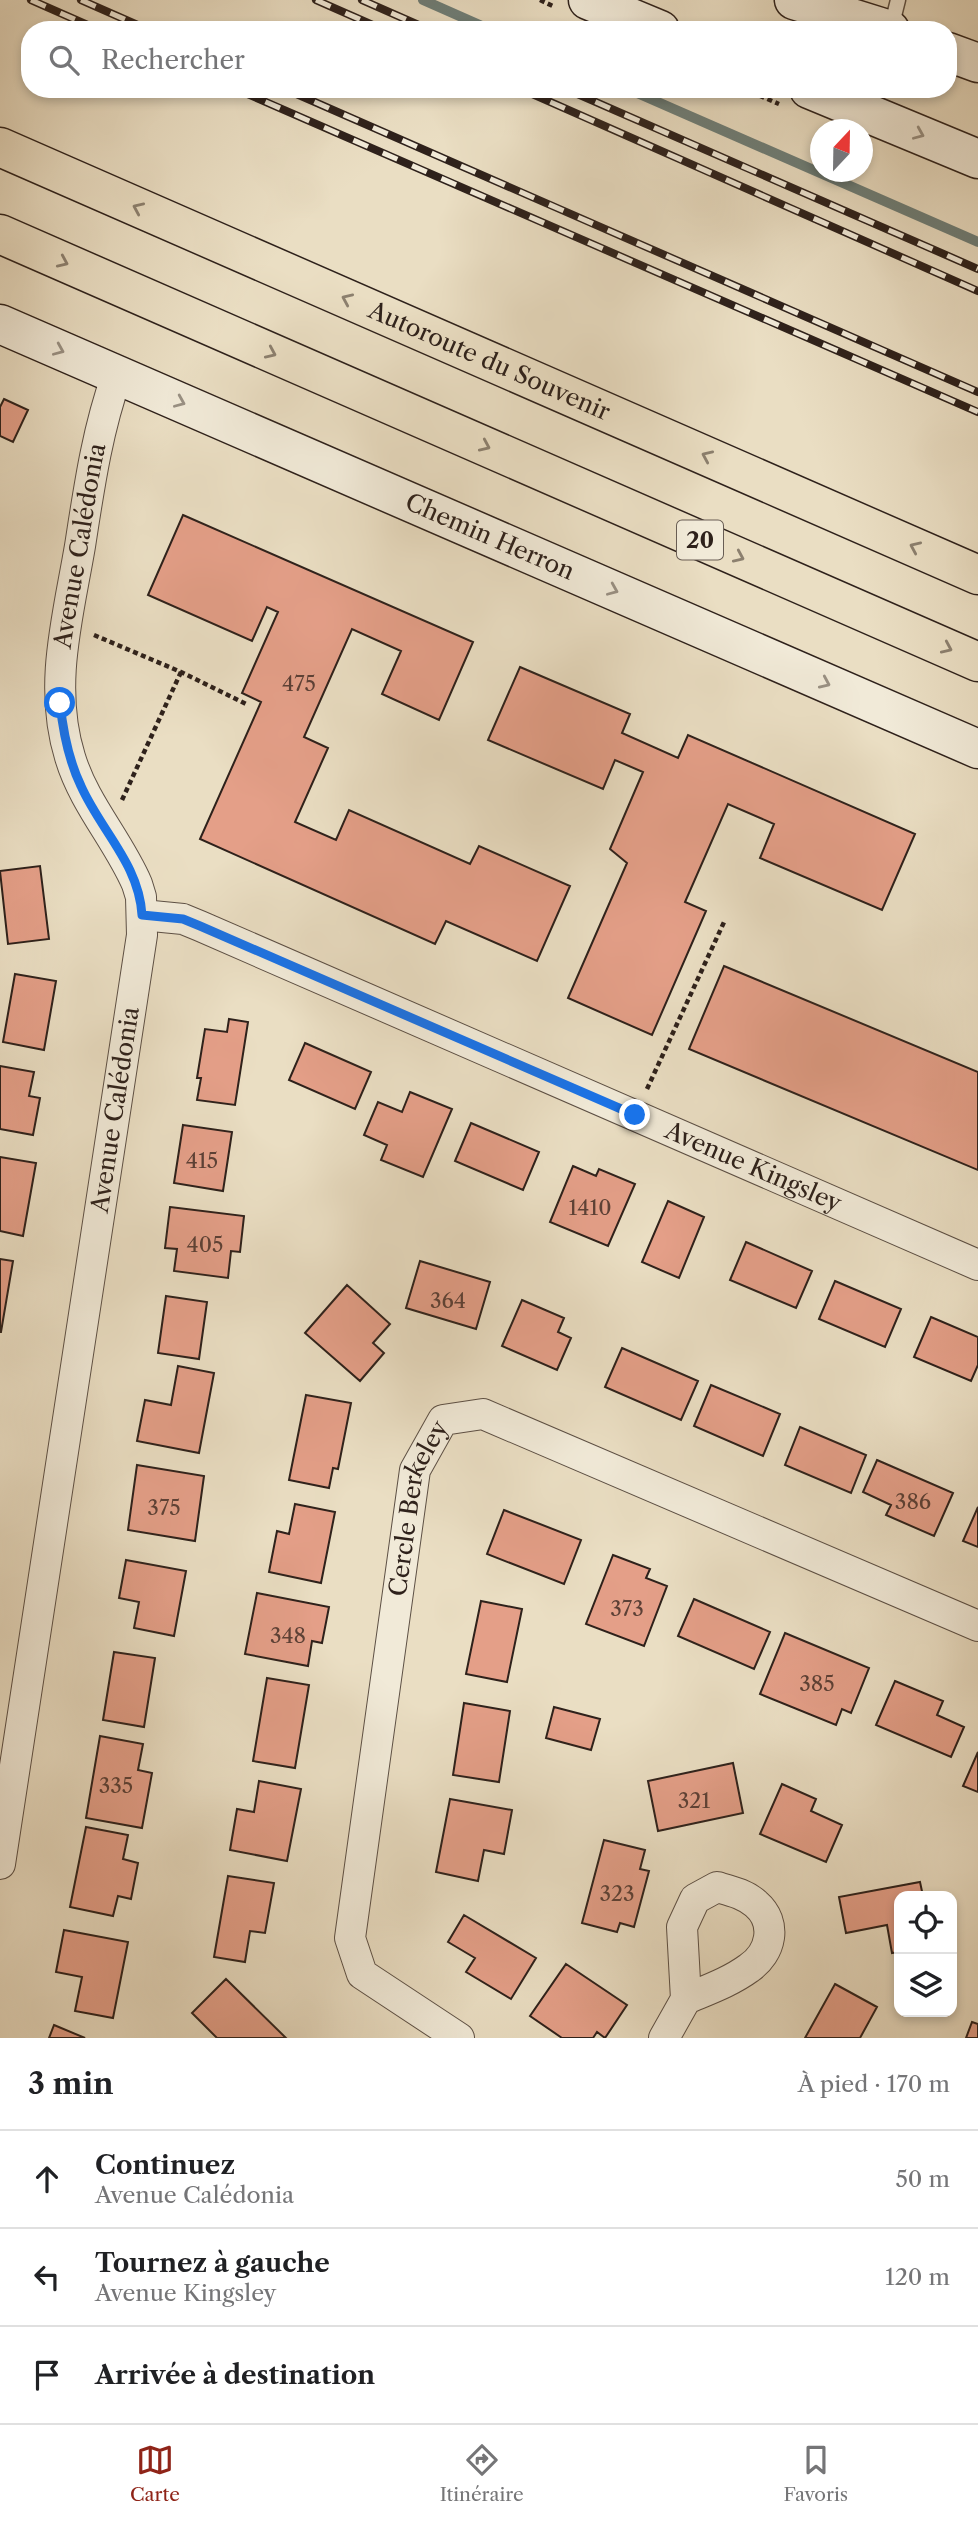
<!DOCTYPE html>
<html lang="fr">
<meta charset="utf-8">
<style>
:root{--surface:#fff;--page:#f2f2f2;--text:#202124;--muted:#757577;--line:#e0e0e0;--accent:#8f2418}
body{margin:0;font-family:"Libre Caslon Text",serif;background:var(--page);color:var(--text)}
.controls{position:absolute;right:21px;bottom:21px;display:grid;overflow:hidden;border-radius:14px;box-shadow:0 4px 10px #0003}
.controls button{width:63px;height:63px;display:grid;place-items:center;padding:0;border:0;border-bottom:2px solid var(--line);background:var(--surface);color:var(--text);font:35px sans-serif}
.compass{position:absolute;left:810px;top:119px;width:63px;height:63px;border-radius:50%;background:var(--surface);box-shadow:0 4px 10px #0003;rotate:22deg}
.stop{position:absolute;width:21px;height:21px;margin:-16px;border:5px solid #1a73e8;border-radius:50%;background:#fff}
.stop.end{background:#1a73e8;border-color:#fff;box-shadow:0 2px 7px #0008}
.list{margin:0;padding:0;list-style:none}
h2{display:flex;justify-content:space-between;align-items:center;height:91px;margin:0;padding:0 28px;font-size:30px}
h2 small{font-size:23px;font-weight:400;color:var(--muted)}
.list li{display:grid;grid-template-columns:46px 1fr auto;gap:21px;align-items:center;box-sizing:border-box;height:98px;padding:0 28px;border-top:2px solid var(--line)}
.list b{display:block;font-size:26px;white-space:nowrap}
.list p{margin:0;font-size:23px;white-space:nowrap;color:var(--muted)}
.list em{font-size:23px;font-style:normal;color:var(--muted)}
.icon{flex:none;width:38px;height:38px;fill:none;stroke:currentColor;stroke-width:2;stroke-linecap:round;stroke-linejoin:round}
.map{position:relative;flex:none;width:978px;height:2038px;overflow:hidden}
.search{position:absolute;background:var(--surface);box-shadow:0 4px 10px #0003;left:21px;right:21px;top:21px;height:77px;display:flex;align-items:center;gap:18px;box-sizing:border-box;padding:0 24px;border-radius:28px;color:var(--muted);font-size:26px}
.sheet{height:385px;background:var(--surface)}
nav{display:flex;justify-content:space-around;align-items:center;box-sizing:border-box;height:98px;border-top:2px solid var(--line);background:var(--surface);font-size:19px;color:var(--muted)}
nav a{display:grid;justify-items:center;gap:4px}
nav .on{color:var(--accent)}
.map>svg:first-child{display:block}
</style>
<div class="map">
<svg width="978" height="2038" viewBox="0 0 978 2038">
<rect width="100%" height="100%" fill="#eadec3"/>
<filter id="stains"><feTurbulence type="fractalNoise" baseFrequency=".00286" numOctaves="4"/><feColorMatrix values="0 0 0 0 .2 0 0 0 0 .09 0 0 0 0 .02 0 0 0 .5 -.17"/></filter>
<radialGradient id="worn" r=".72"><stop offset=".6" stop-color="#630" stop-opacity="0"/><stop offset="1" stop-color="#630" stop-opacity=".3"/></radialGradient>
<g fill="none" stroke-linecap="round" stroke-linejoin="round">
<path stroke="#6e7e78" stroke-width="10" d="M423,0L491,30
M628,89L978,242"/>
</g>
<path fill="#e49f88" stroke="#2e211b" stroke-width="2" d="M4,399L28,410L13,442L0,436V407Z
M183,515L473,642L439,720L382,694L401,651L352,629L304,737L328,748L295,822L336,840L349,810L470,864L479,846L570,886L537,961L446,921L435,944L200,839L261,702L242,693L278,612L267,607L252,641L148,595Z
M520,667L630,714L622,733L678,758L688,735L915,834L882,910L760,858L774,824L728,804L685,902L706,911L652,1035L568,998L627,863L610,849L643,772L615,760L603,789L488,740Z
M40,866L49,939L8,944L0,871Z
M724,966L978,1072V1170L689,1049Z
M15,974L56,981L44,1050L3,1042Z
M229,1019L248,1022L235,1105L197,1100L201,1078H197L205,1029L227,1032Z
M305,1043L371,1072L355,1109L289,1080Z
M0,1066L34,1072L29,1096L40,1098L33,1135L0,1129Z
M410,1092L452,1109L423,1177L381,1160L387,1145L364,1135L378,1102L402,1112Z
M471,1123L539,1152L523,1190L455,1161Z
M183,1125L232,1132L223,1191L174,1183Z
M0,1157L36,1163L23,1236L0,1231Z
M573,1166L596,1176L599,1169L635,1184L608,1246L550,1222Z
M668,1201L704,1217L679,1278L642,1262Z
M170,1207L244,1216L240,1252L231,1251L228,1278L174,1271L177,1249L165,1248Z
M746,1242L812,1271L796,1308L730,1280Z
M0,1259L13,1261L1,1332H0Z
M420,1261L490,1282L476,1329L406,1308Z
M835,1281L901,1309L885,1347L819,1319Z
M347,1285L390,1324L373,1343L384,1353L360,1381L305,1333Z
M166,1296L207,1302L199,1359L158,1353Z
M522,1300L564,1318L558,1332L571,1338L557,1370L502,1346Z
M931,1317L978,1337V1365L971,1381L914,1357Z
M622,1348L698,1381L681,1420L605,1387Z
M178,1366L214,1373L199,1453L137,1441L145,1400L171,1405Z
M711,1385L780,1414L763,1456L694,1426Z
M306,1395L351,1403L338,1469L333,1468L329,1488L289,1480Z
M800,1427L866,1455L851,1493L785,1465Z
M877,1460L953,1493L934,1536L886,1515L891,1505L863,1492Z
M137,1465L204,1476L195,1541L128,1530Z
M295,1504L335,1512L321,1583L269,1572L277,1531L289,1534Z
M978,1507V1547L963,1541Z
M504,1510L581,1540L564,1584L487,1554Z
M613,1555L650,1569L646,1578L667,1586L644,1646L586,1624Z
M126,1560L186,1571L174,1636L134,1628L139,1602L119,1598Z
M257,1593L329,1607L322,1643L312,1641L308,1666L245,1654Z
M694,1599L770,1632L754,1669L678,1636Z
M481,1601L522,1609L507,1682L466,1674Z
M785,1633L869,1668L851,1713L842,1709L836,1725L760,1694Z
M114,1652L155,1658L144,1727L103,1720Z
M267,1678L309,1685L295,1768L253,1761Z
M895,1681L943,1701L937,1715L964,1727L951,1757L876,1725Z
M464,1703L510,1711L499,1782L453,1775Z
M554,1707L600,1719L591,1750L546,1738Z
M100,1736L143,1744L138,1770L152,1773L142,1828L86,1818Z
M978,1752V1792L963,1786Z
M733,1763L743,1813L658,1831L648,1781Z
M259,1781L301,1789L287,1861L230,1850L237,1809L254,1812Z
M782,1784L816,1799L811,1811L842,1825L826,1862L760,1834Z
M450,1799L512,1810L504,1854L484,1850L478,1881L436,1872Z
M86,1827L128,1835L123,1859L138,1863L131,1899L118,1896L113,1916L70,1907Z
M604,1840L645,1850L640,1869L649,1871L634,1927L620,1923L617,1932L582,1923Z
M228,1876L274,1883L265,1933L250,1931L245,1962L214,1957Z
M920,1882L923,1896H899V1952L892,1953L887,1925L846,1933L839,1897Z
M464,1915L536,1958L511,1999L466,1972L475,1958L448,1942Z
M64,1930L128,1942L113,2018L75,2011L82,1977L56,1972Z
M566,1964L627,2005L605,2038L597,2032L593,2038H562L530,2016Z
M226,1979L286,2038H217L192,2013Z
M835,1984L877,2007L860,2038H805Z
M972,2022L978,2024V2038H966Z
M54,2025L85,2038H49Z"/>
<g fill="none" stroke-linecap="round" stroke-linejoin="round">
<defs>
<path id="lane" d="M891,28L898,0"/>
<g id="street">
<path id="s1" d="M142,915L183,919L200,926L978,1265"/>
<path id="s2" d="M0,1864L142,935L141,897L137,884C118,840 84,804 70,757C48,686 68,617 80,546C89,488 97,431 117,375"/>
<path id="s3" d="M459,2038L362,1974L350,1938L415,1470L443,1420L483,1414L978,1626"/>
<path d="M664,2038L686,1999L682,1927L695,1899L717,1887C731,1891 745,1894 756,1904C778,1923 771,1953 749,1968C730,1982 707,1990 686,1999"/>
</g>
<g id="secondary">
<path d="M588,0L660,30"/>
<path d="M794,0L890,30"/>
<path d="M948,52L978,63"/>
<path d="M809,89L978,159"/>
<path id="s4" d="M0,324L978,749"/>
</g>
<g id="highway">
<path id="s5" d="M0,147L978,575"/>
<path d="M0,234L978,662"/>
</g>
</defs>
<use href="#lane" stroke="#5d5045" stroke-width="17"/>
<use href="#street" stroke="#5d5045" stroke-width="32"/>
<use href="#secondary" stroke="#2e211b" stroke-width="41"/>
<use href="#highway" stroke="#2e211b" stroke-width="41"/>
<path stroke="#2e211b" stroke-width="4.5" stroke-dasharray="5 3.5" stroke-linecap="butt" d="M540,0L555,7
M744,89L779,104
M94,635L181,672L246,704
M122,800L181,672
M647,1089L725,920"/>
<use href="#lane" stroke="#f1ead8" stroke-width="14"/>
<use href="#street" stroke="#f1ead8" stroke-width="30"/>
<use href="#secondary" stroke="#f1ead8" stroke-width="38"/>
<use href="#highway" stroke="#eadec3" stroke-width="38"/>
<defs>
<path id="rail" d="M31,0L99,30
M81,0L149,30
M316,0L384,30
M362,0L430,30
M236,89L978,412
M285,89L978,392
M521,89L978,291
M566,89L978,269"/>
</defs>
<use href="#rail" stroke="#2e211b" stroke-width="8"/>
<use href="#rail" stroke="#f1ead8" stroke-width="5" stroke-dasharray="16" stroke-linecap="butt"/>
</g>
<defs><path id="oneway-chevron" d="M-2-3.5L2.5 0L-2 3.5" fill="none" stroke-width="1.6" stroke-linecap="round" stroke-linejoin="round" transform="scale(1.75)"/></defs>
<g stroke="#999083">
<use href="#oneway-chevron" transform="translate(919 134) rotate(23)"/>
<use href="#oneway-chevron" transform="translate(59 350) rotate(23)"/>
<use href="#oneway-chevron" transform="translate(180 402) rotate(23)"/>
<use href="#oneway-chevron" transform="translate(613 590) rotate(23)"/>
<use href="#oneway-chevron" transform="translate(825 683) rotate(24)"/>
</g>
<g stroke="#8c806f">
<use href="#oneway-chevron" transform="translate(138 208) rotate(-156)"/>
<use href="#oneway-chevron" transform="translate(63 262) rotate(24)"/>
<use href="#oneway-chevron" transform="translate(347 299) rotate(-156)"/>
<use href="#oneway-chevron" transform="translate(271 353) rotate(24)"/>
<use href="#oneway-chevron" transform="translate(485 446) rotate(24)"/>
<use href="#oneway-chevron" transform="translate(707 456) rotate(-156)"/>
<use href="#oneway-chevron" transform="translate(915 547) rotate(-156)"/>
<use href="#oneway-chevron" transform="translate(739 557) rotate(24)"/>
<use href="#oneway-chevron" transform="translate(947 648) rotate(24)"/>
</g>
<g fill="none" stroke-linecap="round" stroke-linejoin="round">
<path stroke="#1a73e8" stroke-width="9" d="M60,703C63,732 68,759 81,786C101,831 139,864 142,915L183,919L200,926L635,1115"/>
</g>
<g text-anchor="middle" stroke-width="6" stroke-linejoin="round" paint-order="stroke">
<g font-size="21" fill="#5c4036">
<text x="299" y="691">475</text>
<text x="202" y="1168">415</text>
<text x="590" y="1215">1410</text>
<text x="205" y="1252">405</text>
<text x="448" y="1308">364</text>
<text x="913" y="1509">386</text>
<text x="164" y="1515">375</text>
<text x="627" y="1616">373</text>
<text x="288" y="1643">348</text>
<text x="817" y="1691">385</text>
<text x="116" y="1793">335</text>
<text x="694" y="1808">321</text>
<text x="617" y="1901">323</text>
</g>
<rect fill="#f1ead8" stroke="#685d54" stroke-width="2" x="677" y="520.5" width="46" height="39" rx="5"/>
<g font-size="23" font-weight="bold" fill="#2e211b">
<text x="700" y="548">20</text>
</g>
<g font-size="24" fill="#2e211b" stroke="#f1ead8">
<text dy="8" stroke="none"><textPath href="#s5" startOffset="534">Autoroute du Souvenir</textPath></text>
<text dy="8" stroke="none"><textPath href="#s4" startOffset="534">Chemin Herron</textPath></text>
<text dy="8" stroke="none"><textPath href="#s2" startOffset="1349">Avenue Calédonia</textPath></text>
<text dy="8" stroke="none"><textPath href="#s2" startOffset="763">Avenue Calédonia</textPath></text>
<text dy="8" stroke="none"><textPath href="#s1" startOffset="663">Avenue Kingsley</textPath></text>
<text dy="8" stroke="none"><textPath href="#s3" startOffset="590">Cercle Berkeley</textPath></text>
</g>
</g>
<rect width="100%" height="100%" filter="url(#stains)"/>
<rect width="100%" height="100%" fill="url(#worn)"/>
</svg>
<div class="controls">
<button><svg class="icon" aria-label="locate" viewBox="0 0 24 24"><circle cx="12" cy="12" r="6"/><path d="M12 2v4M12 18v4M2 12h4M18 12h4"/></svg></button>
<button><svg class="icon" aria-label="layers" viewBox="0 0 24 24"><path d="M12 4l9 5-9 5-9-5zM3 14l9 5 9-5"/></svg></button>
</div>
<svg class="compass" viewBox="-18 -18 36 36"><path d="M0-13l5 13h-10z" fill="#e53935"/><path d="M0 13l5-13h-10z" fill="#757577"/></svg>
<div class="stop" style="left:60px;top:703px"></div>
<div class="stop end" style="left:635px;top:1115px"></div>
<div class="search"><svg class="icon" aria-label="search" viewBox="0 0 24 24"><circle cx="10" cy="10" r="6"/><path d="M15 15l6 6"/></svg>Rechercher</div>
</div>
<section class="sheet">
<h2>3 min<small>À pied · 170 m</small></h2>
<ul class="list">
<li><svg class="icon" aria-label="ahead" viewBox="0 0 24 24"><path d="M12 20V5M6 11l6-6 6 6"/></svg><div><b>Continuez</b><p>Avenue Calédonia</p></div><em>50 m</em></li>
<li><svg class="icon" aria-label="left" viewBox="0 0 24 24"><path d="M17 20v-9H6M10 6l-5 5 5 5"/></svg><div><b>Tournez à gauche</b><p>Avenue Kingsley</p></div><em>120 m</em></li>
<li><svg class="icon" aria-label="arrive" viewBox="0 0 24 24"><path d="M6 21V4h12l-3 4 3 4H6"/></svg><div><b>Arrivée à destination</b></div></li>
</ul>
</section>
<nav>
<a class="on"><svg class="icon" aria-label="map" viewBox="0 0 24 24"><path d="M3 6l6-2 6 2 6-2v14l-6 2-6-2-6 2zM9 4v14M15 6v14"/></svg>Carte</a>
<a><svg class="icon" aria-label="directions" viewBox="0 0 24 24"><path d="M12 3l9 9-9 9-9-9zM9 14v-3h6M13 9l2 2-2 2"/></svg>Itinéraire</a>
<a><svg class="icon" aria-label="saved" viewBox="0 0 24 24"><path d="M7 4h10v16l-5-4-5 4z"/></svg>Favoris</a>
</nav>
